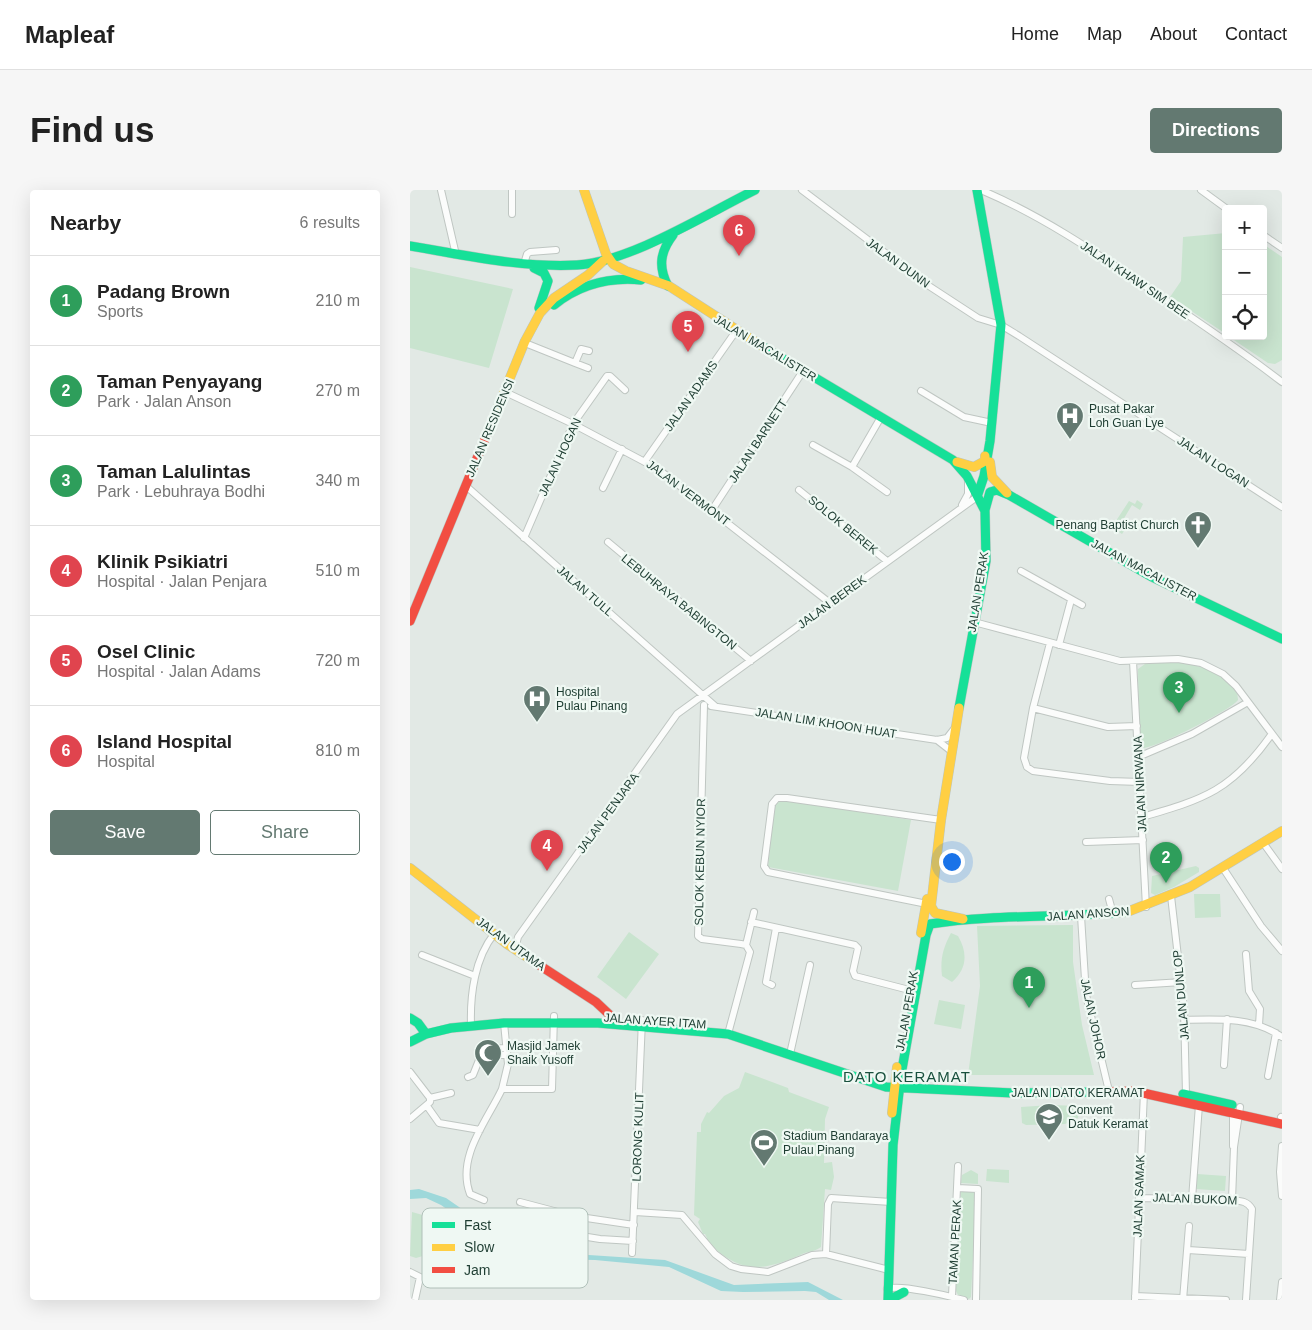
<!DOCTYPE html>
<meta charset="utf-8">
<style>
:root{--surface:#fff;--page:#f6f6f6;--text:#222;--muted:#767676;--line:#e0e0e0;--accent:#637971}
body{margin:0;font-family:Helvetica,sans-serif;background:var(--page);color:var(--text)}
.controls{position:absolute;right:15px;top:15px;display:grid;overflow:hidden;border-radius:5px;box-shadow:0 5px 20px #0002}
.controls button{width:45px;height:45px;display:grid;place-items:center;padding:0;border:0;border-bottom:1px solid var(--line);background:var(--surface);color:var(--text);font:25px sans-serif}
.you{position:absolute;left:541px;top:671px;width:18px;height:18px;margin:-12px;border:4px solid #fff;border-radius:50%;background:#1a73e8;box-shadow:0 0 0 8px #1a73e833}
.badge{display:grid;place-items:center;width:32px;height:32px;border-radius:50%;background:var(--accent);color:#fff;font-size:16px;font-weight:700}
.pin{position:absolute;translate:-50% -41px;filter:drop-shadow(0 1px 2px #0008)}
.pin::after{content:'';position:absolute;top:26px;width:18px;height:15px;background:inherit;clip-path:polygon(0 0,100% 0,50% 100%)}
.list{margin:0;padding:0;list-style:none}
h2{display:flex;justify-content:space-between;align-items:center;height:65px;margin:0;padding:0 20px;font-size:21px}
h2 small{font-size:16px;font-weight:400;color:var(--muted)}
.list li{display:grid;grid-template-columns:32px 1fr auto;gap:15px;align-items:center;box-sizing:border-box;height:90px;padding:0 20px;border-top:1px solid var(--line)}
.list b{display:block;font-size:19px;white-space:nowrap}
.list p{margin:0;font-size:16px;white-space:nowrap;color:var(--muted)}
.list em{font-size:16px;font-style:normal;color:var(--muted)}
.actions{display:flex;gap:10px;padding:15px 20px}
.actions a{flex:1;padding:11px 0;border:1px solid var(--accent);border-radius:5px;text-align:center;font-size:18px;color:var(--accent)}
.actions .main{background:var(--accent);color:#fff}
.icon{flex:none;width:28px;height:28px;fill:none;stroke:currentColor;stroke-width:2;stroke-linecap:round;stroke-linejoin:round}
.map{position:relative;flex:none;width:872px;height:1110px;overflow:hidden;border-radius:5px}
header{display:flex;align-items:center;gap:30px;box-sizing:border-box;height:70px;padding:0 25px;background:var(--surface);border-bottom:1px solid var(--line)}
header strong{font-size:24px}
nav{display:flex;gap:28px;margin-inline-start:auto;font-size:18px}
.intro{display:flex;align-items:center;justify-content:space-between;box-sizing:border-box;height:120px;padding:0 30px}
h1{margin:0;font-size:35px}
.button{padding:12px 22px;border-radius:5px;background:var(--accent);color:#fff;font-size:18px;font-weight:700}
main{display:flex;gap:30px;padding:0 30px}
aside{flex:1;background:var(--surface);border-radius:5px;box-shadow:0 5px 20px #0002}
.map>svg:first-child{display:block}
</style>
<header>
<strong>Mapleaf</strong>
<nav><a>Home</a><a>Map</a><a>About</a><a>Contact</a></nav>
</header>
<div class="intro"><h1>Find us</h1><a class="button">Directions</a></div>
<main>
<aside>
<h2>Nearby<small>6 results</small></h2>
<ul class="list">
<li><span class="badge" style="background:#2e9e5b">1</span><div><b>Padang Brown</b><p>Sports</p></div><em>210 m</em></li>
<li><span class="badge" style="background:#2e9e5b">2</span><div><b>Taman Penyayang</b><p>Park · Jalan Anson</p></div><em>270 m</em></li>
<li><span class="badge" style="background:#2e9e5b">3</span><div><b>Taman Lalulintas</b><p>Park · Lebuhraya Bodhi</p></div><em>340 m</em></li>
<li><span class="badge" style="background:#e0444e">4</span><div><b>Klinik Psikiatri</b><p>Hospital · Jalan Penjara</p></div><em>510 m</em></li>
<li><span class="badge" style="background:#e0444e">5</span><div><b>Osel Clinic</b><p>Hospital · Jalan Adams</p></div><em>720 m</em></li>
<li><span class="badge" style="background:#e0444e">6</span><div><b>Island Hospital</b><p>Hospital</p></div><em>810 m</em></li>
</ul>
<div class="actions"><a class="main">Save</a><a>Share</a></div>
</aside>
<div class="map">
<svg width="872" height="1110" viewBox="0 0 872 1110">
<rect width="100%" height="100%" fill="#e2e9e5"/>
<path fill="#c9e4cf" d="M816,43V144L760,107L771,91L773,47Z
M853,54L872,67V170L865,174L858,173L818,146H853Z
M0,77L103,99L79,178L0,158Z
M727,310L733,314L730,320L722,315L713,330L719,334L712,344L702,337L719,311L725,314Z
M762,472C781,472 829,485 828,510C821,520 746,558 733,558L729,555L728,479L735,474Z
M374,610L501,630L488,701L358,677L364,616L367,613Z
M786,676L789,678V682L764,697L745,705L741,703L742,686Z
M784,704H810L811,727L785,728Z
M663,735V772L672,835L684,885H558L570,796L567,736Z
M219,742L249,764L216,809L187,787Z
M541,743L548,746C558,763 557,779 542,792L532,786C530,769 533,758 541,743Z
M529,810L555,815L551,839L524,834Z
M335,882L378,898L379,902L419,917L415,929L414,973L422,972L424,987L421,1000L415,999L411,1057C405,1062 397,1061 390,1065C349,1083 328,1083 295,1049L297,1048L295,1044H293L288,1032L290,1029L284,1025L287,942H291V934L297,922L299,923L314,906L329,898Z
M641,915L669,916L668,928L655,934L616,935L612,933L611,917Z
M577,979L599,980V993L576,991Z
M561,980L568,984V994L551,993L552,985Z
M787,984L816,986L815,1001L786,999Z
M551,1001L565,1002L566,1005L561,1107L559,1109L548,1105L545,1099Z
M2,1022L41,1033L25,1055L23,1063L6,1068L0,1066Z"/>
<path fill="#9ed8da" d="M9,999L36,1008L91,1046L106,1054L133,1062L255,1070L324,1095L398,1092L433,1110H419L406,1102L395,1101L333,1102L311,1101L259,1077L185,1070L131,1069L102,1061L85,1053L31,1015L16,1008L0,1009V1000Z"/>
<g fill="none" stroke-linecap="round" stroke-linejoin="round">
<defs>
<path id="street" d="M31,0L46,65
M392,0L519,96L568,128L591,135L609,146L872,317
M571,0C630,25 682,60 735,96C781,127 828,158 872,192
M791,0L817,19
M102,24V0
M853,45L872,58
M114,74L117,64L120,62L146,60
M115,153L165,173L171,159L179,161
M165,173L178,178
M511,201L554,227L582,233
M95,202L163,234L248,279L420,413
M403,255L442,277L477,302
M235,271L326,141
M442,277L471,227
M56,296L305,516
M193,298L212,259
M389,300L477,371
M552,315L558,304V292
M302,320L393,181
M114,348L163,234L197,186H200L215,200
M198,352L341,471
M611,381L672,415
M564,432L710,471L768,469L791,473L813,484L826,496L872,557
M640,453L623,518L614,568L617,577L623,581L700,591L730,592
M649,455L661,410
M723,471L736,717
M294,515L288,746L292,749L331,754L336,755L340,762L318,844
M301,516L527,550L537,548L544,539
M623,518L698,537L727,536
M527,550L541,561
M728,567L782,544L838,512
M732,627C795,609 822,600 861,545
M676,652L733,650
M854,654L872,679
M813,678L851,736L872,761
M761,706L774,819L776,904
M699,709L703,724
M517,714L358,682L354,676L362,614L367,608H377L531,630
M671,726L676,805L699,901
M341,732L445,755L448,758L443,781L445,786L507,802
M336,755L344,722
M105,759L108,747L267,524L564,309L568,304
M836,764L839,801L850,819L849,835
M12,765L65,786
M362,795L356,792L366,738
M725,795L772,792
M775,830C809,829 843,827 872,847
M61,835C60,804 65,768 84,744
M380,864L400,775
M76,865H98
M814,875L817,829
M0,882L20,908V912L0,929
M858,886L866,843
M58,887L63,885L71,865H76L77,859L97,858
M92,899L98,874L94,833
M20,908L41,903
M17,916L29,933L70,940
M823,922V956
M871,927L872,928
M872,956L870,982L872,1006
M547,998L568,999L566,1110
M729,1008L822,1010C831,1011 837,1011 842,1019L836,1110
M782,1009L789,915
M74,1010L60,1004C46,967 77,931 92,899H142L144,826
M822,1010L824,957L830,917
M110,1012L163,1026L224,1035
M225,1022L272,1025L305,1064L321,1076L331,1079L358,1082L402,1065L416,1064L479,1080
M128,1039L190,1049L223,1051
M778,1060L839,1064
M222,1063L232,830
M416,1064L418,1014L421,1008L481,1012
M0,1082L16,1090L45,1088L68,1077
M477,1099C489,1094 539,1106 554,1110
M542,1106L548,976
M725,1106L816,1110
M5,1110L10,1087
M725,1110L734,902
M773,1110L779,1036
M870,1110L872,1092"/>
<path id="fast" d="M567,0L591,135L580,251L574,286L568,304
M0,56C55,65 111,78 167,75C220,72 296,24 345,0
M124,78L134,83L138,91L129,118
M258,96C248,77 250,62 263,45
M144,115C169,95 199,87 231,90
M352,156L543,270L557,286L575,321L576,371L549,518
M575,320L580,302L587,300L599,305L742,387L872,449
M0,828L8,833L16,844
M0,852L16,844L41,838L94,833H188L318,844L476,897L603,903L688,902
M773,904L822,915
M483,1108L494,1102
M478,1110L483,955L491,885L516,745L520,734C585,724 651,728 717,722"/>
<path id="slow" d="M174,0L196,64L203,74L216,81L259,96L352,156
M77,244L115,151L130,123L144,108L178,85L193,71
M547,272L564,277L575,271V266
M580,272L582,287L597,303
M549,518L531,630L521,716L525,723L553,729
M0,678L97,754L126,773
M717,722L780,697L872,641
M511,743L517,709
M482,923L487,877"/>
<path id="jam" d="M0,431L77,244
M126,773L186,812L203,828
M688,902L724,901L872,934"/>
</defs>
<use href="#street" stroke="#bfc6c2" stroke-width="8"/>
<use href="#fast" stroke="#bbc5c1" stroke-width="10"/>
<use href="#slow" stroke="#bbc5c1" stroke-width="10"/>
<use href="#jam" stroke="#bbc5c1" stroke-width="10"/>
<use href="#street" stroke="#fbfcfb" stroke-width="6"/>
<use href="#fast" stroke="#16e098" stroke-width="9"/>
<use href="#slow" stroke="#ffcf43" stroke-width="9"/>
<use href="#jam" stroke="#f24e42" stroke-width="9"/>
</g>
<defs>
<symbol id="hospital-pin" viewBox="-11 -11 22 30"><path d="M0 17L-7.5 6A9.5 9.5 0 1 1 7.5 6Z" fill="#637971" stroke="#eff8f3"/><path d="M-5-5h3v3.5h4V-5h3V5h-3V1.5h-4V5h-3Z" fill="#fff"/></symbol>
<symbol id="church-pin" viewBox="-11 -11 22 30"><path d="M0 17L-7.5 6A9.5 9.5 0 1 1 7.5 6Z" fill="#637971" stroke="#eff8f3"/><path d="M-1.2-6h2.4v3.5h3.3v2.4h-3.3V6h-2.4V-.1h-3.3v-2.4h3.3Z" fill="#fff"/></symbol>
<symbol id="mosque-pin" viewBox="-11 -11 22 30"><path d="M0 17L-7.5 6A9.5 9.5 0 1 1 7.5 6Z" fill="#637971" stroke="#eff8f3"/><path d="M3.5-4.9A6 6 0 1 0 3.5 4.9A5 5 0 1 1 3.5-4.9Z" fill="#fff"/></symbol>
<symbol id="school-pin" viewBox="-11 -11 22 30"><path d="M0 17L-7.5 6A9.5 9.5 0 1 1 7.5 6Z" fill="#637971" stroke="#eff8f3"/><path d="M0-5L7-2L0 1L-7-2ZM-4 1L0 2.5L4 1V4Q0 6-4 4Z" fill="#fff"/></symbol>
<symbol id="stadium-pin" viewBox="-11 -11 22 30"><path d="M0 17L-7.5 6A9.5 9.5 0 1 1 7.5 6Z" fill="#637971" stroke="#eff8f3"/><path d="M0-5a6.5 5 0 1 0 0 10a6.5 5 0 1 0 0-10ZM-3.5-1.8h7v3.6h-7Z" fill="#fff"/></symbol>
</defs>
<g fill-rule="evenodd">
<use href="#hospital-pin" x="644" y="210" width="32" height="43"/>
<use href="#church-pin" x="772" y="319" width="32" height="43"/>
<use href="#hospital-pin" x="111" y="493" width="32" height="43"/>
<use href="#mosque-pin" x="62" y="847" width="32" height="43"/>
<use href="#school-pin" x="623" y="911" width="32" height="43"/>
<use href="#stadium-pin" x="338" y="937" width="32" height="43"/>
</g>
<g text-anchor="middle" stroke-width="4.5" stroke-linejoin="round" paint-order="stroke">
<g font-size="12" fill="#1e3d32" stroke="#eff8f3">
<text transform="translate(488 73) rotate(36)" y="4">JALAN DUNN</text>
<text transform="translate(725 90) rotate(34)" y="4">JALAN KHAW SIM BEE</text>
<text transform="translate(355 158) rotate(31)" y="4">JALAN MACALISTER</text>
<text transform="translate(281 206) rotate(-55)" y="4">JALAN ADAMS</text>
<text transform="translate(80 238) rotate(-67)" y="4">JALAN RESIDENSI</text>
<text transform="translate(348 251) rotate(-57)" y="4">JALAN BARNETT</text>
<text transform="translate(150 267) rotate(-65)" y="4">JALAN HOGAN</text>
<text transform="translate(803 272) rotate(33)" y="4">JALAN LOGAN</text>
<text transform="translate(278 303) rotate(37)" y="4">JALAN VERMONT</text>
<text transform="translate(433 335) rotate(39)" y="4">SOLOK BEREK</text>
<text transform="translate(734 380) rotate(28)" y="4">JALAN MACALISTER</text>
<text transform="translate(175 401) rotate(41)" y="4">JALAN TULL</text>
<text transform="translate(568 402) rotate(-81)" y="4">JALAN PERAK</text>
<text transform="translate(269 412) rotate(39)" y="4">LEBUHRAYA BABINGTON</text>
<text transform="translate(422 412) rotate(-36)" y="4">JALAN BEREK</text>
<text transform="translate(416 533) rotate(9)" y="4">JALAN LIM KHOON HUAT</text>
<text transform="translate(730 594) rotate(-93)" y="4">JALAN NIRWANA</text>
<text transform="translate(198 623) rotate(-54)" y="4">JALAN PENJARA</text>
<text transform="translate(290 672) rotate(-89)" y="4">SOLOK KEBUN NYIOR</text>
<text transform="translate(678 724) rotate(-4)" y="4">JALAN ANSON</text>
<text transform="translate(101 754) rotate(36)" y="4">JALAN UTAMA</text>
<text transform="translate(771 805) rotate(-95)" y="4">JALAN DUNLOP</text>
<text transform="translate(497 821) rotate(-80)" y="4">JALAN PERAK</text>
<text transform="translate(683 829) rotate(78)" y="4">JALAN JOHOR</text>
<text transform="translate(245 831) rotate(4)" y="4">JALAN AYER ITAM</text>
<text x="668" y="907">JALAN DATO KERAMAT</text>
<text transform="translate(228 947) rotate(-88)" y="4">LORONG KULIT</text>
<text transform="translate(729 1006) rotate(-88)" y="4">JALAN SAMAK</text>
<text transform="translate(785 1009) rotate(2)" y="4">JALAN BUKOM</text>
<text transform="translate(545 1052) rotate(-87)" y="4">TAMAN PERAK</text>
</g>
<g font-size="12" fill="#1e3d32" stroke="#eff8f3" text-anchor="start">
<text x="679" y="223">Pusat Pakar<tspan x="679" dy="14">Loh Guan Lye</tspan></text>
<text x="769" y="339" text-anchor="end">Penang Baptist Church</text>
<text x="146" y="506">Hospital<tspan x="146" dy="14">Pulau Pinang</tspan></text>
<text x="97" y="860">Masjid Jamek<tspan x="97" dy="14">Shaik Yusoff</tspan></text>
<text x="658" y="924">Convent<tspan x="658" dy="14">Datuk Keramat</tspan></text>
<text x="373" y="950">Stadium Bandaraya<tspan x="373" dy="14">Pulau Pinang</tspan></text>
</g>
<g font-size="15" letter-spacing="1" fill="#19513e" stroke="#eff8f3">
<text x="497" y="892">DATO KERAMAT</text>
</g>
</g>
<rect x="12" y="1018" width="166" height="80" rx="8" fill="#eff8f3" stroke="#b0c0b9" stroke-width="1"/>
<rect x="22" y="1032" width="23" height="6" fill="#16e098"/>
<rect x="22" y="1054" width="23" height="7" fill="#ffcf43"/>
<rect x="22" y="1077" width="23" height="6" fill="#f24e42"/>
<g font-size="14" fill="#1e3d32">
<text x="54" y="1040">Fast</text>
<text x="54" y="1062">Slow</text>
<text x="54" y="1085">Jam</text>
</g>
</svg>
<div class="controls">
<button>+</button>
<button>−</button>
<button><svg class="icon" aria-label="locate" viewBox="0 0 24 24"><circle cx="12" cy="12" r="6"/><path d="M12 2v4M12 18v4M2 12h4M18 12h4"/></svg></button>
</div>
<div class="you"></div>
<div class="pin badge" style="left:619px;top:818px;background:#2e9e5b">1</div>
<div class="pin badge" style="left:756px;top:693px;background:#2e9e5b">2</div>
<div class="pin badge" style="left:769px;top:523px;background:#2e9e5b">3</div>
<div class="pin badge" style="left:137px;top:681px;background:#e0444e">4</div>
<div class="pin badge" style="left:278px;top:162px;background:#e0444e">5</div>
<div class="pin badge" style="left:329px;top:66px;background:#e0444e">6</div>
</div>
</main>
